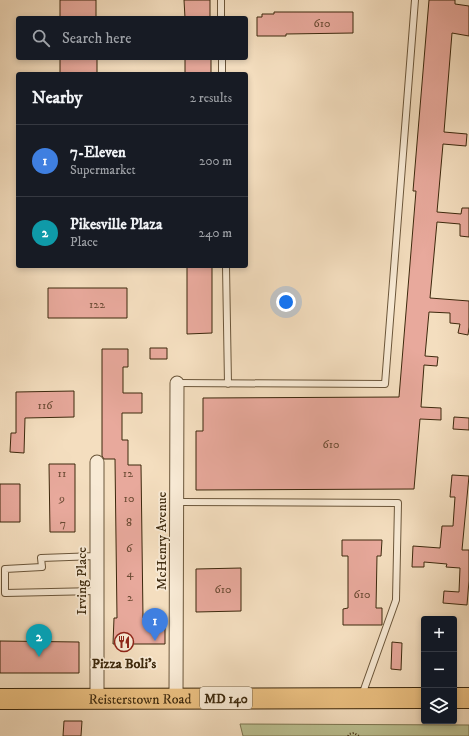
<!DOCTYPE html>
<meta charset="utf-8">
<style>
:root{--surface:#171b24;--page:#20242c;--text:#f1f3f6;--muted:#9ea1a6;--line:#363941;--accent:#0b8043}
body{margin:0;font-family:"IM FELL DW Pica",serif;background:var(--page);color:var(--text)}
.controls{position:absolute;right:12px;bottom:12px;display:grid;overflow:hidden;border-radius:4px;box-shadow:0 2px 6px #0003}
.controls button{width:36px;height:36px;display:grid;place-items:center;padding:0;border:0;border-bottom:1px solid var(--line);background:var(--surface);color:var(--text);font:20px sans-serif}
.you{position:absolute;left:286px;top:302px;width:14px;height:14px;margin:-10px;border:3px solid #fff;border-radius:50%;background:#1a73e8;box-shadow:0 0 0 6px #1a73e833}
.badge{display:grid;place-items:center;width:26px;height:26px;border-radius:50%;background:var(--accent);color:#fff;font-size:13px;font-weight:700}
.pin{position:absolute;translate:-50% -33px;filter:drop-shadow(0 1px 2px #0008)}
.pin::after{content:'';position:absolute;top:21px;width:14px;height:12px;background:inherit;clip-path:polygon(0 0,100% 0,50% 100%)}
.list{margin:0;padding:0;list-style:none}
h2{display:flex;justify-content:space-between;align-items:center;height:52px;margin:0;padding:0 16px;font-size:17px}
h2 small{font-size:13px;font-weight:400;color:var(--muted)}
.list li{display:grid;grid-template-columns:26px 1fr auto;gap:12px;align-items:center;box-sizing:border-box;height:72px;padding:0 16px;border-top:1px solid var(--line)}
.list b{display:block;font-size:15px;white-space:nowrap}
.list p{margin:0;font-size:13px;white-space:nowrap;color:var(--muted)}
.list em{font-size:13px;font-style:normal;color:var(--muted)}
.icon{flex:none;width:22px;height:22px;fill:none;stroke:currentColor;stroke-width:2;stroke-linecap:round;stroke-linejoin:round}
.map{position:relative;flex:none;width:469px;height:736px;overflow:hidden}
.search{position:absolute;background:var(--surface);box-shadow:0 2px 6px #0003;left:16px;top:16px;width:232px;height:44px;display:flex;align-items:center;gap:10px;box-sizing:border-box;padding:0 14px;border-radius:4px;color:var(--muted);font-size:15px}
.panel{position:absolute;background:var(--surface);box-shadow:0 2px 6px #0003;left:16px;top:72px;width:232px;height:196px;border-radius:4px}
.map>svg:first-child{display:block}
</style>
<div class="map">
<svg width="469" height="736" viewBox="0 0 469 736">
<rect width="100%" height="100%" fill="#f4debf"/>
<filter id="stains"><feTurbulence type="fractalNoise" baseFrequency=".005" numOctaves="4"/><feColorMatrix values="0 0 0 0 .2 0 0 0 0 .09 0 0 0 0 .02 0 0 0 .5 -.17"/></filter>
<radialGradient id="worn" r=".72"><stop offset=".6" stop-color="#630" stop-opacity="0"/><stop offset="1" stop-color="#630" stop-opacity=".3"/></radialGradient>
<path fill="#bbc192" stroke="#7c7550" d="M240,724L469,725V736H243Z"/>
<path fill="#e8a99c" stroke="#3d290d" d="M60,0H96V18H60Z
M184,0H210V18H185Z
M429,0H455V4L469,6V36L452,33L444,132L467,134L466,146L443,144L437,212L461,214L462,208H469V237L460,236V224L437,222L430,298L469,301V327L468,335L458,333L460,324L450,323V313L429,312L425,356L438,357L437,366L424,365L421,407L441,408V420L420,419L414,489L196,490V431H203V398L399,397L416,191H413Z
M274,12H353V33L286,34V36H257V17H262V14H274Z
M60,58H97V74H60Z
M185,58H211V74H185Z
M187,266H212V333L187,334Z
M48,288H127V318H48Z
M150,348H167V359H150Z
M102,349H128V367H123V393H142V413H122V440H128V465H141L143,618H165V644H113L114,618H117L115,459H104L102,456Z
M74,391V417L25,418L24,453L10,452L11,433H16V392Z
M454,417L469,418V430L453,429Z
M49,464H75V532H50Z
M452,475L469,476L462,550H469V581L467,605L443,603L444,591L459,592L460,568L446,567L447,564L424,562V567H412L413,546L440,548L442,526H453L455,497H450Z
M0,484H20V522H0Z
M342,540H382L381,556H377L376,608H382V625H343V609L348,608V556H342Z
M241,568V611L196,612V569Z
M0,641L79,642V673H0Z
M392,642L402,643L401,670L391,669Z
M64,721H82L81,736H63Z"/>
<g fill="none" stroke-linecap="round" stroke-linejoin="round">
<defs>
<path id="lane" d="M221,0V18
M222,58V74
M226,266L228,384
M177,383L385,384L415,0
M178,502L398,503L396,600L362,695
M97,591L5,593V569L42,567L41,558L97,556"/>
<path id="street" d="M97,462V700
M176,698L177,383"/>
<g id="primary">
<path d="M454,698H469"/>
<path id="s1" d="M0,699L424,698"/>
</g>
</defs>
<use href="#lane" stroke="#6b563a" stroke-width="8"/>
<use href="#street" stroke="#6b563a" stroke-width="15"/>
<use href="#primary" stroke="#3d290d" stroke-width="22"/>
<path stroke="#3d290d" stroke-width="2" stroke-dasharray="1 2" stroke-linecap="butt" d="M348,736L349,734L354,733L359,736"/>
<use href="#lane" stroke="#f8ead5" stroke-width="6"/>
<use href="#street" stroke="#f8ead5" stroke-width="13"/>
<use href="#primary" stroke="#eabf80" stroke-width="20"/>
</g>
<defs>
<symbol id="restaurant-ring" viewBox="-11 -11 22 22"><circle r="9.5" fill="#f8ead5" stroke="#8f2418" stroke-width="1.5"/><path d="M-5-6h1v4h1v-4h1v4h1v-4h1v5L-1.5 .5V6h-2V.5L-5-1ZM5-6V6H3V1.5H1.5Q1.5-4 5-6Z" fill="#8f2418"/></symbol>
</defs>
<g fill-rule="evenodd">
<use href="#restaurant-ring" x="113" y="631" width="22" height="22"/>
</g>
<g text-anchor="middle" stroke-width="3.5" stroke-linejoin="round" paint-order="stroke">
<g font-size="12" fill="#684931">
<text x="322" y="27">610</text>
<text x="97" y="308">122</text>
<text x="45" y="409">116</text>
<text x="331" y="448">610</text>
<text x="62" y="477">11</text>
<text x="128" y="477">12</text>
<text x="62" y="502">9</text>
<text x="129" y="502">10</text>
<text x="129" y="526">8</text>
<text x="63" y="527">7</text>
<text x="129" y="552">6</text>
<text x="130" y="577">4</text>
<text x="223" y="593">610</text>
<text x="362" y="598">610</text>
<text x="130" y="601">2</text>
</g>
<rect fill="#f8ead5" stroke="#756349" stroke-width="1" x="200" y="687" width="52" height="22" rx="3"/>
<g font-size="13" font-weight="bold" fill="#3d290d">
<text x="226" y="703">MD 140</text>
</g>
<g font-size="14" fill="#3d290d" stroke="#f8ead5">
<text transform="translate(161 541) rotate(-90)" y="5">McHenry Avenue</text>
<text transform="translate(81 581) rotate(-90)" y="5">Irving Place</text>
<text dy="5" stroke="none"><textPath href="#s1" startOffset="140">Reisterstown Road</textPath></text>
</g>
<g font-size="14" font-weight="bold" fill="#3d290d" stroke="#f8ead5">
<text x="124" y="668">Pizza Boli's</text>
</g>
</g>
<rect width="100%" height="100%" filter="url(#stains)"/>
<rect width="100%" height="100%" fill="url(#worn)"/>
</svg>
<div class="controls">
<button>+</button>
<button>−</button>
<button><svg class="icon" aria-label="layers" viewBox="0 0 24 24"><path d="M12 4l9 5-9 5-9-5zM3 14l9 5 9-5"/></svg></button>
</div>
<div class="you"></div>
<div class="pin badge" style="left:155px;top:641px;background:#3f7fe0">1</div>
<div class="pin badge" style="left:39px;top:657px;background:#0f9aa8">2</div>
<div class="search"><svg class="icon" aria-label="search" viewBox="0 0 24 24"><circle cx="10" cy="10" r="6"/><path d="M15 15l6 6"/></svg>Search here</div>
<section class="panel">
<h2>Nearby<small>2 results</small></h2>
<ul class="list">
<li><span class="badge" style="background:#3f7fe0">1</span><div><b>7-Eleven</b><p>Supermarket</p></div><em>200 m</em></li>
<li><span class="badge" style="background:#0f9aa8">2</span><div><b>Pikesville Plaza</b><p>Place</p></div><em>240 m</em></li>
</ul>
</section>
</div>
